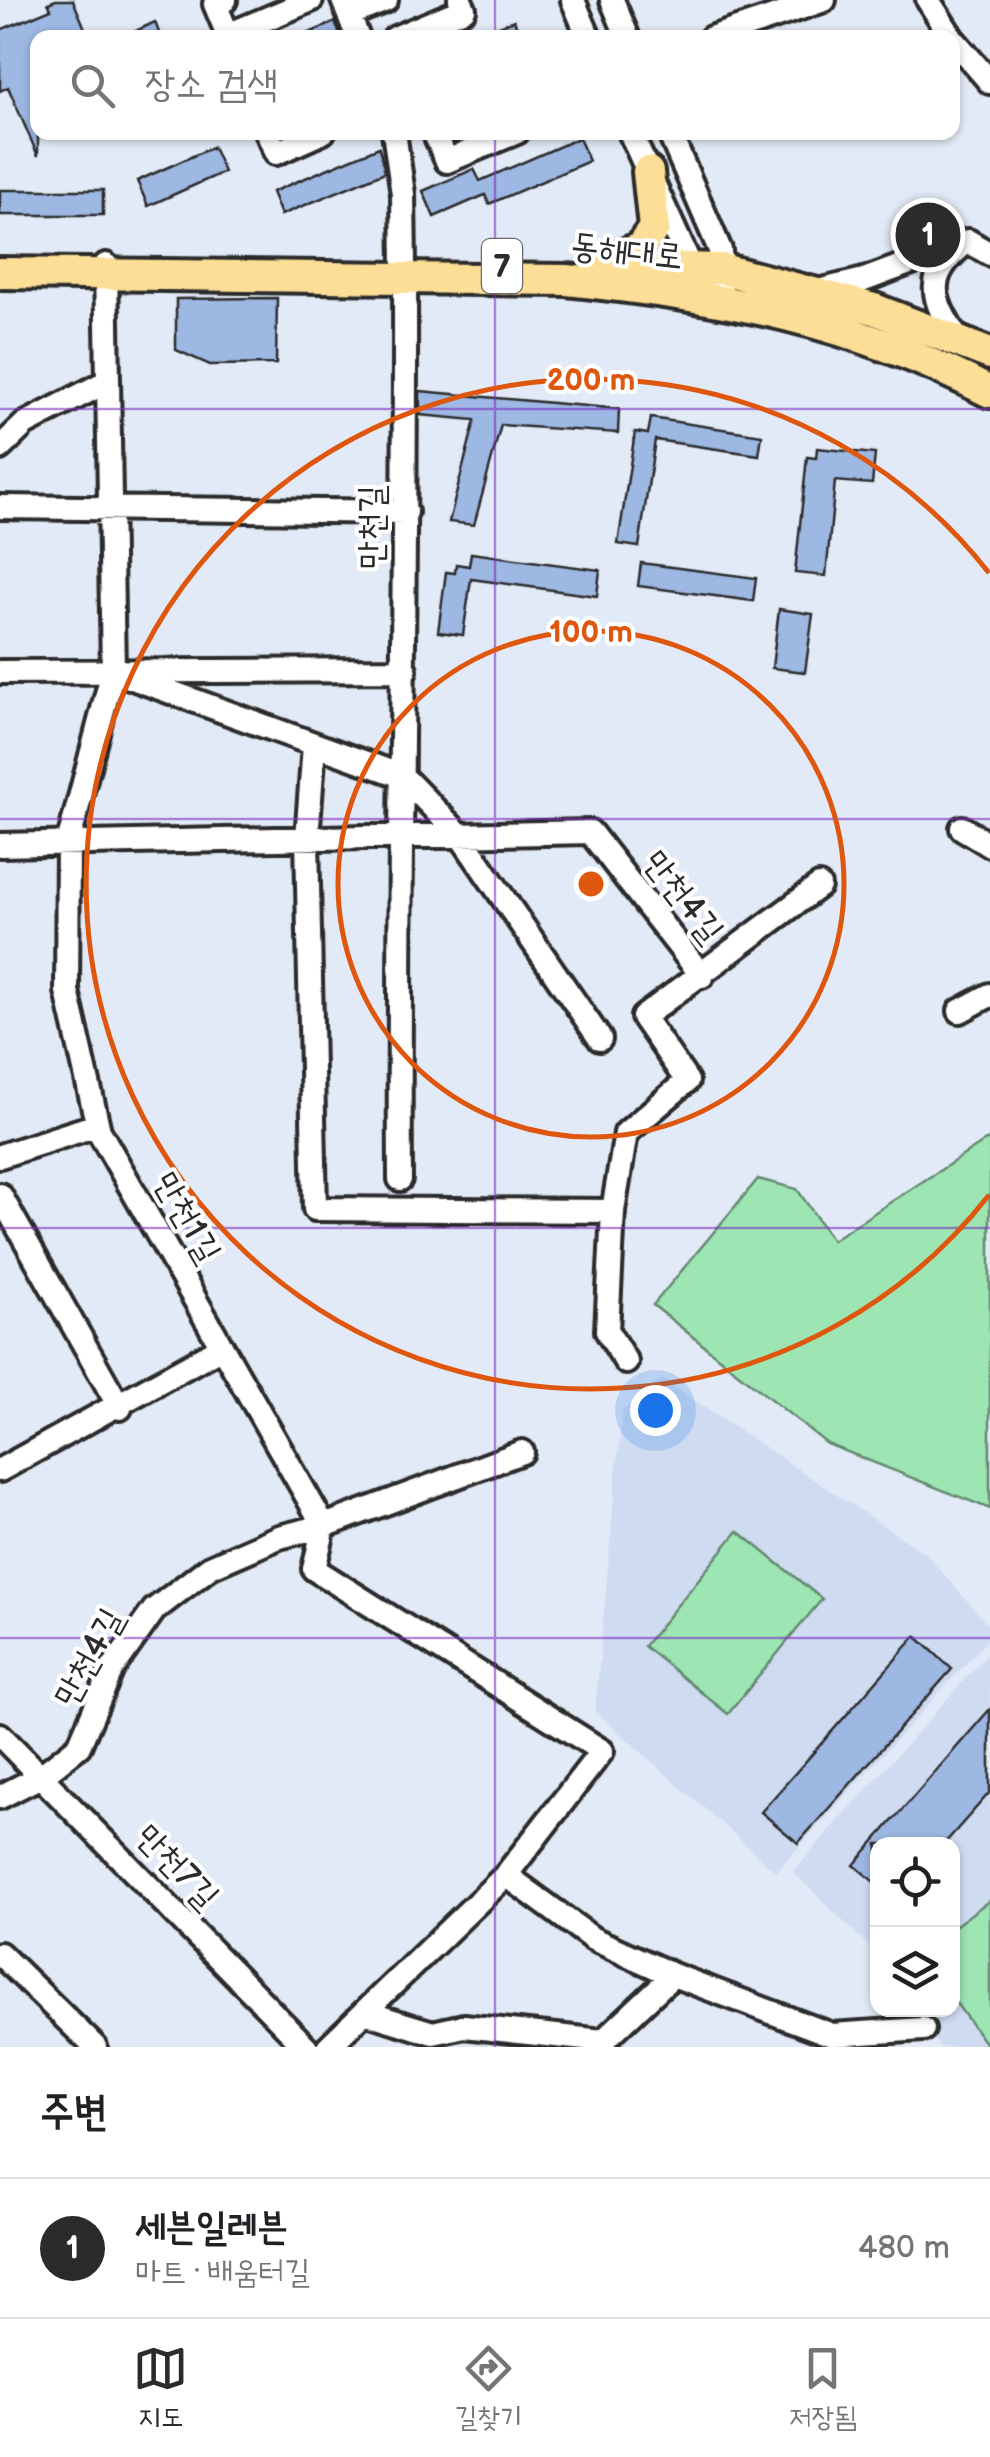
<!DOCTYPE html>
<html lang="ko">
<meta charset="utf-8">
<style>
:root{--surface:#fff;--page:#f6f6f6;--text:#202124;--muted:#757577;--line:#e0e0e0;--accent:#2b2b2b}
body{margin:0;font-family:"Balsamiq Sans","Poor Story",sans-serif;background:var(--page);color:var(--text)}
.controls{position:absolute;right:30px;bottom:30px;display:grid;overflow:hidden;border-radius:20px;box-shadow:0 2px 8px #0004}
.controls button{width:90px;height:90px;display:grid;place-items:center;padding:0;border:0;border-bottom:2px solid var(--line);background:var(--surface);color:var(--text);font:50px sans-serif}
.you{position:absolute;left:655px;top:1410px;width:35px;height:35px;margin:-25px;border:8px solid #fff;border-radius:50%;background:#1a73e8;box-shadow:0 0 0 15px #1a73e833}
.badge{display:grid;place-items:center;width:65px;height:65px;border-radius:50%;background:var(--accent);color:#fff;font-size:32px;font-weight:700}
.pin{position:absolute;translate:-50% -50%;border:5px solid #fff;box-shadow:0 2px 10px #0006}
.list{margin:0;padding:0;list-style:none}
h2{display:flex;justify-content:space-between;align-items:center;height:130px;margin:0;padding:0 40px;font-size:42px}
h2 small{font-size:32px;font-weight:400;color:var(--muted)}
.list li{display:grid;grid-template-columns:65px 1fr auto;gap:30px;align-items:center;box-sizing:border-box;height:140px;padding:0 40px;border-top:2px solid var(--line)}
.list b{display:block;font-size:38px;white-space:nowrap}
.list p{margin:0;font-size:32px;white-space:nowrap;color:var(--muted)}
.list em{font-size:32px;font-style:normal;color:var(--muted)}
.icon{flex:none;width:55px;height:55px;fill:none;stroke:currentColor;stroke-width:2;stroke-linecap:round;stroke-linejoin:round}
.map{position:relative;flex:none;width:990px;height:2047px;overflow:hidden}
.search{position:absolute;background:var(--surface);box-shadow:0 2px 8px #0004;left:30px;right:30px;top:30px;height:110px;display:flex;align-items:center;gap:25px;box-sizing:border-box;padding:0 35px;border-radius:20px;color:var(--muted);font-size:38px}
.sheet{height:270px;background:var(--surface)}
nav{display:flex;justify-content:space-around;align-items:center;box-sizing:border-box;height:140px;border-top:2px solid var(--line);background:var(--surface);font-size:28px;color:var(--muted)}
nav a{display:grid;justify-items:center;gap:5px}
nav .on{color:var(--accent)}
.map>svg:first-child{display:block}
</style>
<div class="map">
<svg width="990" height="2047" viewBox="0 0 990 2047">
<rect width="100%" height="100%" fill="#e2eaf7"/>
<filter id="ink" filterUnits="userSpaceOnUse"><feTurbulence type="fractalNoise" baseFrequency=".01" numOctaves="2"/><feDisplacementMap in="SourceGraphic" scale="20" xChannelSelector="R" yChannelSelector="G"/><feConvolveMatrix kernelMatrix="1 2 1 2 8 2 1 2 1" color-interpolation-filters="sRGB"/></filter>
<g filter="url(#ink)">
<path fill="#cedbf1" d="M662,1379L926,1554L990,1627V1637L776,1872L595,1711L622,1411Z
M990,1651V2047H939L914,2010H952V1844H878L877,1954L793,1872Z"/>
<path fill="#9de5b3" stroke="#64886f" stroke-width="2.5" d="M990,1138V1509L827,1444L653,1305L758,1179L797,1189L832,1240Z
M738,1531L822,1599L728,1714L644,1646Z
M990,1900V2047H988L953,1999L952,1928Z"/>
<path fill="#9eb8e4" stroke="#2b2b2b" stroke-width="2.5" d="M56,0H73L89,38H38V156L8,87L0,91V30L51,9L48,3Z
M514,20L521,38H471V37Z
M155,22L161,38H121Z
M335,22L342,38H298Z
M579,138L589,161L489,204L485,195L434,217L423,191L474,169L480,181Z
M213,147L224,172L148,206L137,181Z
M379,147L385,172L281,215L272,192Z
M0,190H103V215H0Z
M277,298L276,364L210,365L176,350V299Z
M420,391L619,409L618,433L501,425L474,525L449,522L475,420L420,415Z
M651,418L762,435L759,455L655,440L639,547L618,544L635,432L648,434Z
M817,448L875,454L872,484L835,481L826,576L795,573L807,457L816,458Z
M471,553L600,570L597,596L471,579L463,635L438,632L446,572L455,573L456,564L469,566Z
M641,563L756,578L753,601L638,586Z
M779,609L813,614L805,672L772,668Z
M916,1636L952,1669L798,1843L761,1812Z
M990,1709V1792L944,1844H878V1885L854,1865Z"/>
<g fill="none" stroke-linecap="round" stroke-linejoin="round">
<defs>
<path id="minor" d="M225,0L215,4L228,35L311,0
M343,0L358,38
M573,0L589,38
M612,0L628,38
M928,0L952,38
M349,15L386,0
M395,38L464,9L460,0
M711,38L824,0
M952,38L990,82
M267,132L276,153L323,132
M394,132L403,194L404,266
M434,132L447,161L517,132
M630,132L691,267V281
M669,132L720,250L721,284
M968,241L990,254
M106,265L113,671L68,844L67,991L99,1131L324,1526L314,1569L602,1751L506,1875L328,2047
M814,292L864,280L968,241C923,275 930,298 959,341
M0,448L25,424L108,381
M0,507L406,512
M113,671L402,776L460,835L600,1039
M0,672L405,670
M314,745L307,839L315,1209L613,1211
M962,828L990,845
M0,845L590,832L702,976
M960,1011L990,995
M0,1156L97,1125
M400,1179C398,878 406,578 405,278
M0,1195L120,1408
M626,1362L607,1331L613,1211L626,1133L687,1081L643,1017L819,886
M0,1470L222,1347
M0,1735L306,2047
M0,1797L41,1776L79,1746L112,1669L154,1610L210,1567L279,1537L324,1526L522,1452
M506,1875L593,1939L673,1975L832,2035L923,2029
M0,1954L95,2047
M364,2012L433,2033L464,2026L603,2041L673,1975"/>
<path id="major" d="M607,262L640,248L654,228L648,172
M602,266L722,269L874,309L990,354
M0,273L567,280C722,296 850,319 990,392"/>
</defs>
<use href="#minor" stroke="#2b2b2b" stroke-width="30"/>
<use href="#major" stroke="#2b2b2b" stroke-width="38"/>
<use href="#minor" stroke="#fff" stroke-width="22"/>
<use href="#major" stroke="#fdde96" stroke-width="30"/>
</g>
</g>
<path fill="none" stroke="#7b2cbf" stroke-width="2.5" stroke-opacity="0.55" d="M495,0V38M495,132V2047M0,409H990M0,819H990M0,1228H990M0,1638H990"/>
<g fill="none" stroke="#df570e" stroke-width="5">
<circle cx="591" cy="884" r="253"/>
<path d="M989 1195A505 505 0 1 1 989 573"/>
</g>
<g text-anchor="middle" stroke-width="8" stroke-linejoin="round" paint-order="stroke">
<rect fill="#fff" stroke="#6b6b6b" stroke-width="2.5" x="482" y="239" width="40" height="54" rx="8"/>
<g font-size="32" font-weight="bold" fill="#2b2b2b">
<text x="502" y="277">7</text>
</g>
<g font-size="35" fill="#2b2b2b" stroke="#fff">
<text transform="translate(627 250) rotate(6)" y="12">동해대로</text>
<text transform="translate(371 527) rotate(-90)" y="12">만천길</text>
<text transform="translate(684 896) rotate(52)" y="12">만천4길</text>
<text transform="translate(188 1217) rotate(60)" y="12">만천1길</text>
<text transform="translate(88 1657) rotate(-61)" y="12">만천4길</text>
<text transform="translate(178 1866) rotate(46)" y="12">만천7길</text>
</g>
</g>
<circle cx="591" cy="884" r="15" fill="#df570e" stroke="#fff" stroke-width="5"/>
<g font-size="30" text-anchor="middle" font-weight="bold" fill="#df570e" stroke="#fff" stroke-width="8" stroke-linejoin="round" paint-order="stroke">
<text x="591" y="390">200 m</text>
<text x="591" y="642">100 m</text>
</g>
</svg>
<div class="controls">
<button><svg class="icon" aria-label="locate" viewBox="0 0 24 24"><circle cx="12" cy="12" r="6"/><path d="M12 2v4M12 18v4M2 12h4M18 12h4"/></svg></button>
<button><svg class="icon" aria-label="layers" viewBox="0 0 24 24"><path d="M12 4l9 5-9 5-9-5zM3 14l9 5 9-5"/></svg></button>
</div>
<div class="you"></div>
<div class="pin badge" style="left:928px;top:235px">1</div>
<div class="search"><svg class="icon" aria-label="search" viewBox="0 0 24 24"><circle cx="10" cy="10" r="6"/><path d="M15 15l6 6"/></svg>장소 검색</div>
</div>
<section class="sheet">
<h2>주변<small></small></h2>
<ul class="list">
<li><span class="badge">1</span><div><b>세븐일레븐</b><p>마트 · 배움터길</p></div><em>480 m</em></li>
</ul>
</section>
<nav>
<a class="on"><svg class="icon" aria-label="map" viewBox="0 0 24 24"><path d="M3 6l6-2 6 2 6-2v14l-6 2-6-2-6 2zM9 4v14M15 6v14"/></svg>지도</a>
<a><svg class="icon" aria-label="directions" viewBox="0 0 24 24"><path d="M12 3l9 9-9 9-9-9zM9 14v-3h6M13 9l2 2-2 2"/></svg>길찾기</a>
<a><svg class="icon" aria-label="saved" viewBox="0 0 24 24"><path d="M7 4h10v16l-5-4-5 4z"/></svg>저장됨</a>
</nav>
